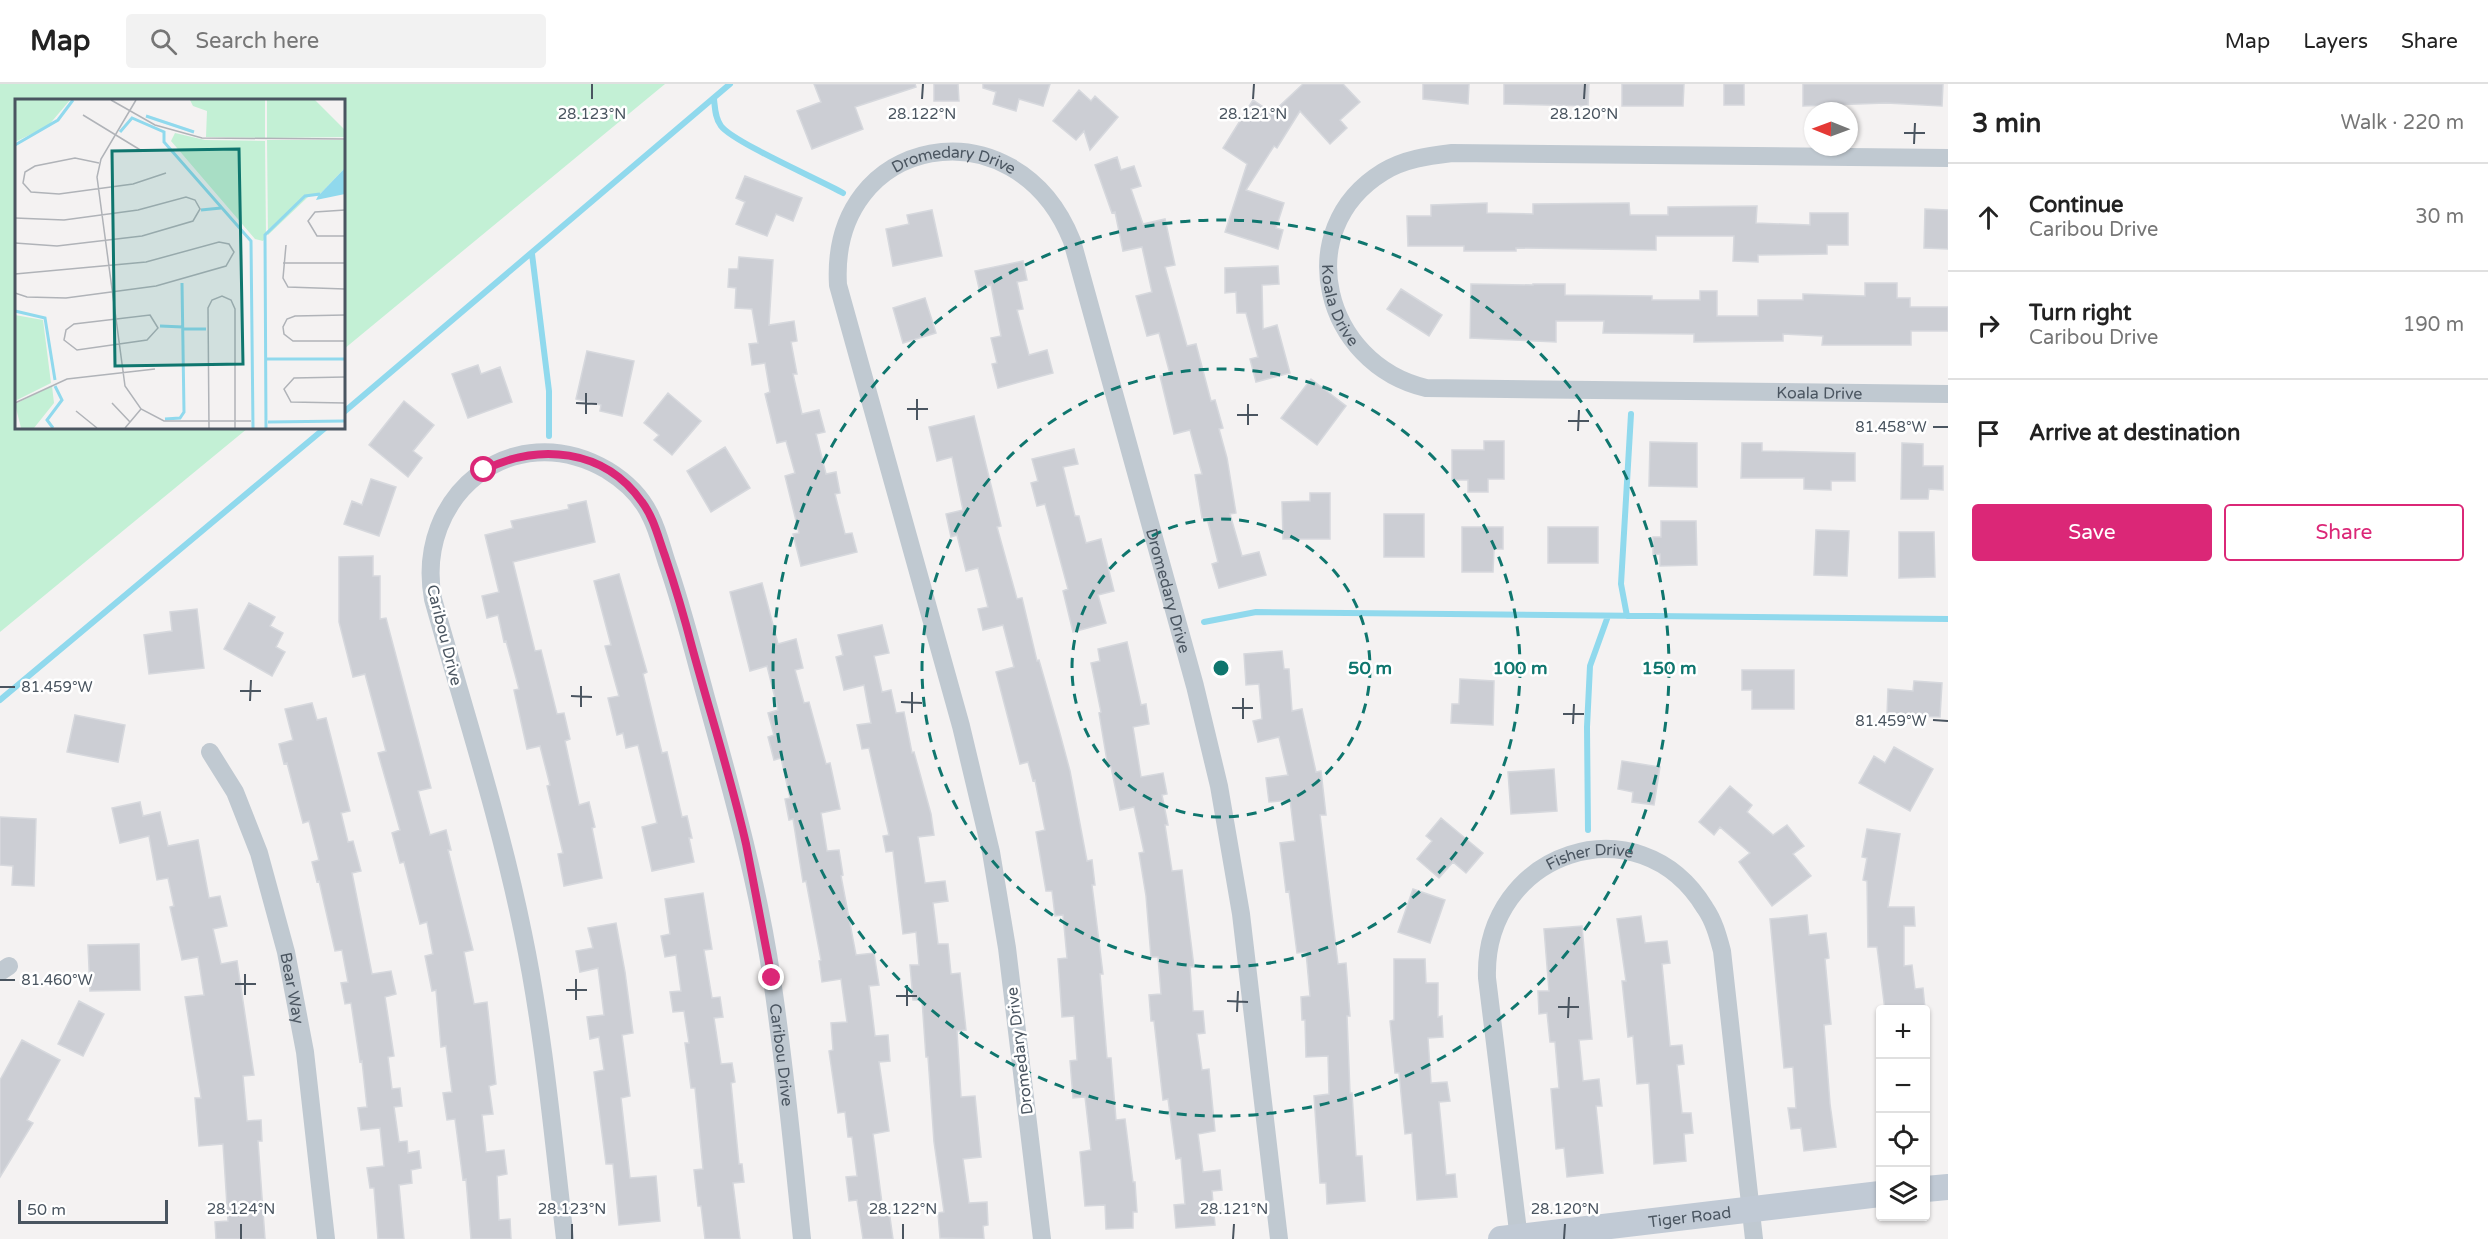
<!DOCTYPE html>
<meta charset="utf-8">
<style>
:root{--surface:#fff;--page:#f2f2f2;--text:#222;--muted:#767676;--line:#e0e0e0;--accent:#db2777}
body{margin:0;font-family:"Varela Round",sans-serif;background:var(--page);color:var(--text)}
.controls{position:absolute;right:18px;bottom:18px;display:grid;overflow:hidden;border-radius:6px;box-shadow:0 2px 4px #0004}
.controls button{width:54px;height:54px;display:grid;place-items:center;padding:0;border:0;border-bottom:2px solid var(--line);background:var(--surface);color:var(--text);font:30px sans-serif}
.compass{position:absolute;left:1804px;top:18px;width:54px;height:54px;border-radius:50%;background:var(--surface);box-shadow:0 2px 4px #0004;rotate:271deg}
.scale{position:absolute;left:18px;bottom:15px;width:150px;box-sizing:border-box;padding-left:6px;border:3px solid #4a5560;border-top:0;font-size:16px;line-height:21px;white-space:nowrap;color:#4a5560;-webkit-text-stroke:4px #fff;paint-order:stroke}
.stop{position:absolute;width:18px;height:18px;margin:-14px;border:4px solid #db2777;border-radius:50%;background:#fff}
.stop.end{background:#db2777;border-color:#fff;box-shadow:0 2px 6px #0008}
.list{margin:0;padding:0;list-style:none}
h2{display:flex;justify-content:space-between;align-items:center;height:78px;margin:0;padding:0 24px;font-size:26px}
h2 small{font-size:20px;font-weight:400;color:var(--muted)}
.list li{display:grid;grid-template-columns:39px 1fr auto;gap:18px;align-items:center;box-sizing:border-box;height:108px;padding:0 24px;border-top:2px solid var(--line)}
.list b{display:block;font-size:22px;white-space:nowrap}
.list p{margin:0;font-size:20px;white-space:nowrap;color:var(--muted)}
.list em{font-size:20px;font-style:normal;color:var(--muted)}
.actions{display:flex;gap:12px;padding:18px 24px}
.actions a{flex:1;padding:14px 0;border:2px solid var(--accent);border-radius:6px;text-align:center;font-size:21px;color:var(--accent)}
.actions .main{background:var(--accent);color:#fff}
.icon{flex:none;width:33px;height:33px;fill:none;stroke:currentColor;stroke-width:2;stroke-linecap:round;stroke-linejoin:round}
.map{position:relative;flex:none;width:1948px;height:1155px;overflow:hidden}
header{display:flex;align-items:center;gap:36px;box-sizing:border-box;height:84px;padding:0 30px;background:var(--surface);border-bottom:2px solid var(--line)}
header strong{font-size:28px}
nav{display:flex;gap:33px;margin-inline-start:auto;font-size:21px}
.search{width:420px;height:54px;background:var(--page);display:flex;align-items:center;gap:15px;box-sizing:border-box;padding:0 21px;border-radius:6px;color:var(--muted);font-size:22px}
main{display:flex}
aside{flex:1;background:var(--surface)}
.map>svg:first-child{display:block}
</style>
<header>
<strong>Map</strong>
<div class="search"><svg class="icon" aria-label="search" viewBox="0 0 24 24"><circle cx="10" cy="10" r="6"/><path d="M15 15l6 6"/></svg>Search here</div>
<nav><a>Map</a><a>Layers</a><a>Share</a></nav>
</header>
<main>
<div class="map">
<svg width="1948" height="1155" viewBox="0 0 1948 1155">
<rect width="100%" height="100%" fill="#f4f2f2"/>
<path fill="#c3f0d5" d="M0,0H665L344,265V16H16V344H248L0,548Z"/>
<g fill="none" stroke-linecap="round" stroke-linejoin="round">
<path stroke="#90d9ed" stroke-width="6" d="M714,15C715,24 715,34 721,42C733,58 820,96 843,109
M532,170L549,307V352
M344,328L730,0
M1627,532L1621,500L1631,330
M1204,538L1256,528L1948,535
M0,616L325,344
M1588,746L1587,643L1590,582L1608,532"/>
</g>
<path fill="#ccced4" stroke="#d6d8dd" stroke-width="1.5" d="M814,0H915L916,3L855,23L863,45L812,65L797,27L821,18Z
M934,0H958L959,17H934Z
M983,0H1050L1043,22L1019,15L1016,27L993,20L996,8L983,4Z
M1303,0H1343L1360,18L1340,36L1347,44L1330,60L1300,27L1277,64L1274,62L1246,106L1284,119L1276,144L1283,146L1278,165L1225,148L1247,80L1223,64L1253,16L1272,29Z
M1423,0H1469L1468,20L1423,15Z
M1504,0H1589L1588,22L1504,20Z
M1622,0H1684L1683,22H1622Z
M1724,0H1744V21H1724Z
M1803,0H1943L1942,22L1886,19L1803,22Z
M1079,6L1091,17L1095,12L1118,33L1090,66L1084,47L1076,56L1053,37Z
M1117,73L1121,86L1134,82L1141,102L1131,105L1143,140L1165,135L1175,181L1165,183L1187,262L1196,260L1211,317L1215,316L1223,344L1219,345L1227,374L1236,429L1230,430L1242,472L1259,468L1266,491L1219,504L1212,480L1218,478L1207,434H1202L1195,391L1202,390L1190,346L1174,350L1160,292L1170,290L1159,249L1147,252L1136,212L1152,208L1142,163L1123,167L1115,128L1112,129L1095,81Z
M745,92L802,114L793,137L776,130L767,152L736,140L745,118L736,114Z
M1487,119V129L1533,130V120L1629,119L1630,131H1668V123L1757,122L1756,139L1810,141V129H1848V161H1827V170L1758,171V178L1733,177L1734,152H1656V166L1516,164V167H1464V162H1408L1407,132H1431V121Z
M1925,125L1948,126V165L1924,164Z
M932,126L942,172L893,182L886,145L909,140L907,131Z
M739,173L773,176L769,241L794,237L797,257L791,258L797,290H793L802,330L819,326L825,348L816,350L826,390L836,388L840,409L835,410L845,450L852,449L857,468L801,482L793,450L799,449L785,392L795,389L786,357L777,359L765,310L770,308L765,279L752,281L749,260L758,259L752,225L735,224L736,204L728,203L729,185H738Z
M1023,177L1027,196L1017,198L1023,225L1017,226L1029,271L1047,266L1053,289L998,304L992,280L997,279L991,254L1001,252L991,201L979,204L975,187Z
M1278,182L1279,200L1262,201L1263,245L1277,241L1290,289L1256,298L1250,275L1258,273L1251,248L1246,229H1237L1236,208L1225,209V184Z
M1865,199H1897V214H1910V223H1948V247H1911V261H1822L1823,252L1783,250V257L1694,258V250L1603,249L1604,237H1556V258L1470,254L1471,200L1533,201V200H1565V211L1652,212V216H1700V207H1717V232H1758V216H1803V210L1865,212Z
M1401,205L1442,231L1429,252L1387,225Z
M925,214L936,249L903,259L893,224Z
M587,267L634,277L622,332L600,327L601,321L576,315Z
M478,281L481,290L500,283L512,318L468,334L452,290Z
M1311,295L1346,322L1317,361L1281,334Z
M668,309L701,337L672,371L654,356L659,351L644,339Z
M404,317L434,341L413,367L422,374L408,393L369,361Z
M974,332L1001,442L997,443L1017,515L1022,514L1037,577L1039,576L1059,646L1070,687L1087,777L1092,776L1095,801H1092L1103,890H1100L1107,974H1111L1116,1036L1125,1035L1133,1098H1135L1137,1128H1133V1144L1106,1145L1105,1121L1085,1122L1080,1068L1091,1066L1085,1013L1073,1014L1070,977L1077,976L1074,932L1062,933L1058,875L1067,874L1063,831L1055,832L1052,807H1046L1036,748L1045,746L1035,696L1033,697L1028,678L1020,680L996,588L1014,583L1003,541L983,546L978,525L988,523L978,484L966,487L957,451L951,453L946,430L963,426L952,373L937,377L929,343Z
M1484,357H1504V395H1488V408H1468V396H1452V366H1484Z
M1650,358L1697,359V403L1649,402Z
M1742,359H1762V367L1855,369V397H1831V406L1804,405V394H1741Z
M1902,359L1923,360V382H1943V406L1929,405L1928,415H1901Z
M725,363L750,404L711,428L687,387Z
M1074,365L1078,380L1063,383L1075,432H1079L1086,459L1101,455L1114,507L1098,511L1106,539L1073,548L1063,507L1068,505L1045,420L1037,422L1031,399L1038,397L1032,375Z
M371,395L396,403L379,452L344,440L352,417L362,421Z
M1310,409H1330V455H1283L1282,418L1310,417Z
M586,417L595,458L513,478L535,567L541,566L557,630L564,629L570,655L565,657L579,721L589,718L595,743L592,744L602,794L564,802L558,770L563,769L547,702L550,701L540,662L527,665L514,606L519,605L506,557L504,558L498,531L487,534L482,512L499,508L485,451L513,444L511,437L569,425L568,421Z
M1384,430H1424V473H1384Z
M1661,437H1696L1697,481L1660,482V470L1653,471V453H1661Z
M1462,443H1503V465H1494L1493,488H1462Z
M1548,443H1598V479H1548Z
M1816,446L1849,447L1847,492L1814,491Z
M1899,448H1934L1935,493L1899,494Z
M373,472V492H380V535L386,534L431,704L418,707L430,751L446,746L451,766H448L473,866L464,868L474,920L487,918L496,1000L489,1002L493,1030L482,1031L486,1068L504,1066L507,1090L497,1092L499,1136L510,1135L511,1155H471L466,1095L463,1096L455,1035L447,1036L443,1009L452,1008L446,962L441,963L436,906L432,907L425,872L433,870L427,838L420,840L404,778L400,779L392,749L400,746L378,669L386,667L365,590L353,593L339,538V473Z
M619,490L647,588L643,590L662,669L667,668L682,733L687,732L692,754H689L694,778L652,787L642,743L657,739L638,661L626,664L623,649L617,651L608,614L619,612L605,562L611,561L594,497Z
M762,499L778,560L796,555L803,584L795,586L804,619L809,618L826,680L830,679L840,725L821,729L827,767L839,766L843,791L841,792L856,871L874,869L879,901L869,902L875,952L888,951L890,977L879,978L889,1047L873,1050L883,1127L889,1126L893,1155H863L857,1116L849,1117L846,1093L857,1092L852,1053H848L845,1028L838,1029L829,967L833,966L831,939L847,938L841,895L822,898L819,877L821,876L806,797L803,798L793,735L789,736L785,715L790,714L781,674L774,676L768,653L774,651L768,629L778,626L767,582L750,587L730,508Z
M249,519L275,533L270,542L283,549L276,563L285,568L272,592L224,565Z
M197,525L204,584L149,590L144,551L172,547L170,528Z
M882,541L889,569L874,572L882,608L891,606L896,629L904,628L912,669L914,668L931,730L934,751L918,753L925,799L945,797L948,817L933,819L938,860H948L951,890L960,889L966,946L957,947L961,1013L975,1012L981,1073L963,1075L969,1119L987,1118L988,1141L983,1142L984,1155L940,1154L938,1129L944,1128L934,1058L928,973H926L922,916H913L910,881H919L916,848L903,850L893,767L886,768L883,752L889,751L869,664L862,665L857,641L871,639L864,601L844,606L836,573L843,571L838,551Z
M1127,558L1141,621L1146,620L1149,640L1133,643L1141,693L1163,689L1167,710L1162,711L1168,741H1165L1172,787L1182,786L1194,883H1190L1193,927H1203L1205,949L1197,950L1202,986L1209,985L1215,1047L1198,1050L1203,1088L1220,1086L1222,1106L1212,1107L1215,1141L1176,1144L1174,1121L1185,1120L1181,1074L1176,1075L1168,1015L1163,1016L1154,937H1151L1149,911L1161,910L1158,873H1151L1146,812L1139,769L1144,768L1134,723L1120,726L1111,683H1108L1099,629L1101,628L1091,579L1100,577L1098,565Z
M1282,567L1284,585H1289L1292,627L1302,625L1316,688L1321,687L1326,731H1320L1338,880L1346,879L1350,932H1347L1350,1009H1352L1356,1072H1362L1365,1117L1327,1120L1326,1099H1320L1314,1012L1329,1010L1328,972L1306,973L1305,936H1302L1301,913L1310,912L1306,868L1297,869L1289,807L1286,808L1280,759L1295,757L1290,716L1269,718L1266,694L1288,691L1279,653L1258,658L1253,637L1262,635L1259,600L1246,601L1244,570Z
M1742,586H1794V625H1752V606H1742Z
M1460,595L1494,597L1493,641L1451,639L1452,620H1459Z
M1914,597L1942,599L1940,633L1887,631L1888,605L1913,607Z
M312,619L317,636L326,634L350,727L341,729L348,758L353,757L361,787L352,789L372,890L391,887L396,910L385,913L394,972L388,973L392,1005L400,1004L402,1022L394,1023L399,1058L407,1057L408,1069L419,1067L421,1084L411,1086L412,1099L399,1101L404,1155H378L374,1104H370L367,1084L384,1082L380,1044L361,1046L358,1024L367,1023L362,977L360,978L351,919L345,920L341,899L348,898L342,866L335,867L319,797L317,798L312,778L319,776L309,737L303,739L287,679L284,680L279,660L293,656L285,625Z
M75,631L125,641L118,678L67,668Z
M1894,663L1933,685L1910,727L1859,699L1874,672L1885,679Z
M1622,677L1660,683L1654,721L1632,718L1633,708L1618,705Z
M1554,685L1557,727L1511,730L1508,688Z
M1730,702L1752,721L1747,728L1773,751L1787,741L1804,762L1793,770L1811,792L1772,822L1739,778L1750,769L1720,743L1714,751L1699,738Z
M140,718L143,732L160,728L168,762L198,756L209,814L220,812L227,842L213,845L221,880L237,877L254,991L243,992L247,1037L261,1036L262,1057H258L265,1155H216L215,1138L228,1137L223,1060L199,1062L195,1014H201L185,913L204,911L198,873L182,876L170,823L174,822L168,794L157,796L149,752L120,759L112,724Z
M0,733L36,735L34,802L12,801L13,782L0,781Z
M1441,734L1483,769L1466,789L1453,778L1439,794L1417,775L1432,757L1426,752Z
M1867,745L1900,750L1888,823H1914L1915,842H1904V882L1912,881L1915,905L1923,904L1925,924L1885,926L1877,863H1868L1867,797L1863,796L1867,774L1862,773Z
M1413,805L1445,816L1430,859L1398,848Z
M703,809L712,865L704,866L712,914L720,913L723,933L714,934L721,980L732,979L735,998L731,999L739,1080H742L744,1098L733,1099L740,1155H705L701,1122H698L694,1086L703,1085L695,1004H691L685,959H689L684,927L673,928L670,908L681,907L676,871L665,873L661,852L670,850L665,815Z
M1807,831L1809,851L1826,849L1829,874L1825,875L1831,940L1824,941L1830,1020L1836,1063L1804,1067L1801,1044L1791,1045L1788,1024H1796L1793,983L1784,984L1770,835Z
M1641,832L1645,859L1667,857L1670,879L1662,880L1670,962L1682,961L1684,980L1677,981L1682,1029H1691L1693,1049L1684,1050L1686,1077L1654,1080L1649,999L1637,1000L1633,952L1628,953L1622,897H1626L1617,835Z
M616,839L625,888L633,949L622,951L630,1012L621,1014L630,1094L656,1092L660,1137L619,1141L613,1080H606L594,988L604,986L599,953L590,955L587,933L604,931L598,884L580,888L576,867L593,864L588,844Z
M1582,842L1592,955L1579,956L1583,997L1599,995L1602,1022H1596L1603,1089L1567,1093L1564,1064L1556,1065L1554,1042L1551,1005L1559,1004L1555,958H1550L1547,929L1539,930L1538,907H1549L1544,845Z
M139,860L140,906L90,907L88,861Z
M1394,875H1425L1426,899H1438V933L1442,932L1443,953L1428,954L1431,999L1447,998L1450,1017L1439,1018L1446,1091L1455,1090L1457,1113L1417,1116L1412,1049L1405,1050L1399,989H1395L1390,937L1394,936Z
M79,917L104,930L83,972L58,960Z
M22,956L60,976L27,1036L33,1039L0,1093V996Z"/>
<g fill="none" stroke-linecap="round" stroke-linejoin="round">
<g stroke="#c0c9d1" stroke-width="18">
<path id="s1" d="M1948,74L1452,69C1428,72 1404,75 1383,88C1289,146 1324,280 1426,304L1948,310"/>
<path id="s2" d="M210,668L235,708L259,769L286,868L305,968L326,1155"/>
<path d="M0,888L9,882"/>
<path id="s3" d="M565,1155C553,1053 544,950 523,849C500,736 464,626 433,515C414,412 512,331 607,386C625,397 642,413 651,433C658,447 662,464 667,479C682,522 693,566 705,610C731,704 758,799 772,896C785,982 793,1069 802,1155"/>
<path id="s4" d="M1042,1155L1007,864L991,768L961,642L838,201C829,50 1016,16 1072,157L1195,602L1219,702L1241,830L1279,1155"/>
<path id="s5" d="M1519,1155L1487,894C1483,768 1639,715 1705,824C1714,837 1718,852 1722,867L1754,1155"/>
</g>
<g stroke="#c1cad5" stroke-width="26">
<path d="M1926,1105L1948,1103"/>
<path id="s6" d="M1501,1155L1880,1110"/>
</g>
</g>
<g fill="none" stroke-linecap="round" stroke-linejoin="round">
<path stroke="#db2777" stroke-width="8" d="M484,386C538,359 604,364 642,418C654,434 658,453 665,472C675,502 684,532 692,563C710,629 731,694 746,760C755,805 763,850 772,894"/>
</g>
<path fill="none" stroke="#4a5560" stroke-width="2" d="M592,15V0M922,15L923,0M1253,15L1254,0M1584,15L1585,0M1904,49H1925M1914,60L1915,39M576,319L597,320M907,325H928M586,330V309M1237,331H1258M917,336V315M1568,337H1589M1248,341V320M1933,343H1948M1578,347L1579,326M0,603H15M240,607H261M571,612L592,613M250,617L251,596M901,618L922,619M581,623V602M1232,624H1253M912,629V608M1563,630H1584M1243,635V614M1933,636L1948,637M1573,640L1574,620M0,896H15M235,900H256M566,906H587M245,911V890M896,912H917M576,916V895M1227,917L1248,918M907,922V901M1558,923H1579M1237,928L1238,907M1568,934L1569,913M241,1155V1140M572,1155V1140M903,1155V1140M1233,1155L1234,1140M1564,1155L1565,1140"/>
<g fill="none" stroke="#0f766e" stroke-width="3" stroke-dasharray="10 8">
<circle cx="1221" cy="584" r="149"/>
<circle cx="1221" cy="584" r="299"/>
<circle cx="1221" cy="584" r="448"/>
</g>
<g text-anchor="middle" stroke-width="5" stroke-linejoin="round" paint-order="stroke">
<g font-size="16" fill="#4a5560" stroke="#fff">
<text dy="6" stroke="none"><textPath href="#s4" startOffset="1178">Dromedary Drive</textPath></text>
<text dy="6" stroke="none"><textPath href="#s1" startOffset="723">Koala Drive</textPath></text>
<text dy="6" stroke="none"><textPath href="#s1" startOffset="1244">Koala Drive</textPath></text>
<text dy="6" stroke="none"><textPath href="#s4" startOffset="1698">Dromedary Drive</textPath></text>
<text transform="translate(445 551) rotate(76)" y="6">Caribou Drive</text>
<text dy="6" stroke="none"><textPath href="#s5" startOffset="442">Fisher Drive</textPath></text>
<text dy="6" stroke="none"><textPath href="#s2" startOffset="252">Bear Way</textPath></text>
<text transform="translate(1019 967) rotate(-97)" y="6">Dromedary Drive</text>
<text dy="6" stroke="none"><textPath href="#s3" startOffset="1551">Caribou Drive</textPath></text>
<text dy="6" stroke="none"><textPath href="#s6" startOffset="190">Tiger Road</textPath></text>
</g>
</g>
<g transform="translate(15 15)">
<rect width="330" height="330" fill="#f4f2f2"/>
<path d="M0,1H55L33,27L0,43ZM175,1H250V39L191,38L192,12L178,7ZM252,1H300L330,31V38L252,39ZM160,34L190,41L250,42L251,138L248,142L240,140L156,42ZM252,41H330V69L303,97H294L253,136ZM0,216L28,221L36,284L0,302ZM37,287L39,304L19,329H6L0,305Z" fill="#c3f0d5"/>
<path d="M330,69V95L301,101L303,97Z" fill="#90d9ed"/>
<path fill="none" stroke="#90d9ed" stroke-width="3" d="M131,17L179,33M105,33L117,19L149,33V43L236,142L238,329M0,46L43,21L58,1M186,111L206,109M0,212L30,219L40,281M145,227L168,228M169,230H191M251,260H330M150,320L165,319L169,313L167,184M253,323L330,322M38,329L32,321L47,301L40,287M251,329L250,136L290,97L305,95"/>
<path fill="none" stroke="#b0b3b8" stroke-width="1.5" d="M96,1L140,26L187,39L330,40M121,1L86,60L82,78L110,287L126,310L149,322H236M68,16L127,52M84,64L60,59L20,67L10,73L8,84L16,93L44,95L118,85L151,74M330,111L300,113L293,122L302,137H330M0,119L49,121L123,111L171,98L180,101L185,110L178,122L127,137L42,147L0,144M271,146L268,179L273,188L330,190M268,164H330M0,175L131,163L204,143L214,145L219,153L211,167L141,187L51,199L12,198L0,194M135,216L143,229L132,241L62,251L49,241L51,231L59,225ZM330,216L280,217L272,220L268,228L269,235L278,242H330M330,278L279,279L269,290L276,303L330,304M0,304L52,280L140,270M97,304L115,323M61,312L82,329M110,329L126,310M194,329L193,209L197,201L207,197L216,201L220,210V329"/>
<path fill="#0f766e" fill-opacity="0.15" stroke="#0f766e" stroke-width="3" d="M224,50L228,265L100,267L97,52Z"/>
<rect width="330" height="330" fill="none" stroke="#4a5560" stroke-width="3"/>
</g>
<g font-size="15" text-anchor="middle" fill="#4a5560" stroke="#fff" stroke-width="5" stroke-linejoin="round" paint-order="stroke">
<text x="592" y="35">28.123°N</text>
<text x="922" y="35">28.122°N</text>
<text x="1253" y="35">28.121°N</text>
<text x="1584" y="35">28.120°N</text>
<text x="1891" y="348">81.458°W</text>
<text x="57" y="608">81.459°W</text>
<text x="1891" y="642">81.459°W</text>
<text x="57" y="901">81.460°W</text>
<text x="241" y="1130">28.124°N</text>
<text x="572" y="1130">28.123°N</text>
<text x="903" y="1130">28.122°N</text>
<text x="1234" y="1130">28.121°N</text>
<text x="1565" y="1130">28.120°N</text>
</g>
<circle cx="1221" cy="584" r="9" fill="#0f766e" stroke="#fff" stroke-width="3"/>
<g font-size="18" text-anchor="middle" font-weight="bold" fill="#0f766e" stroke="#fff" stroke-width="5" stroke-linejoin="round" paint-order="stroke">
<text x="1370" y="590">50 m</text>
<text x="1520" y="590">100 m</text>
<text x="1669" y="590">150 m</text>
</g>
</svg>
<div class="controls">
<button>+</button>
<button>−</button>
<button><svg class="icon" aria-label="locate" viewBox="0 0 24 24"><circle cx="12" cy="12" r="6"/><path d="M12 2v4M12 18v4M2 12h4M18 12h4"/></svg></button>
<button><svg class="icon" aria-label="layers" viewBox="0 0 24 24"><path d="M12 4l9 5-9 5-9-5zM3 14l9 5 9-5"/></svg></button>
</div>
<svg class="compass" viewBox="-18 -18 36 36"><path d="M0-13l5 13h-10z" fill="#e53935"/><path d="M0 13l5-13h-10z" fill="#767676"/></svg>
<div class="scale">50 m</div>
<div class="stop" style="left:484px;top:386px"></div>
<div class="stop end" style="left:772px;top:894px"></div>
</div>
<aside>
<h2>3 min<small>Walk · 220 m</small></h2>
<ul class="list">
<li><svg class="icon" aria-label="ahead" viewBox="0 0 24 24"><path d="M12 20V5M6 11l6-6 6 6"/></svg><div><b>Continue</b><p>Caribou Drive</p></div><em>30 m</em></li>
<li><svg class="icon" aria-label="right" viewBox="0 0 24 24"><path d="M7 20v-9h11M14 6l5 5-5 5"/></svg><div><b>Turn right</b><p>Caribou Drive</p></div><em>190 m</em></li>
<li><svg class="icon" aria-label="arrive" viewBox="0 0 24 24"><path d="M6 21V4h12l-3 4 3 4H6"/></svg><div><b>Arrive at destination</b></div></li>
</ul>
<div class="actions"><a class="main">Save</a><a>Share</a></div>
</aside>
</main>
